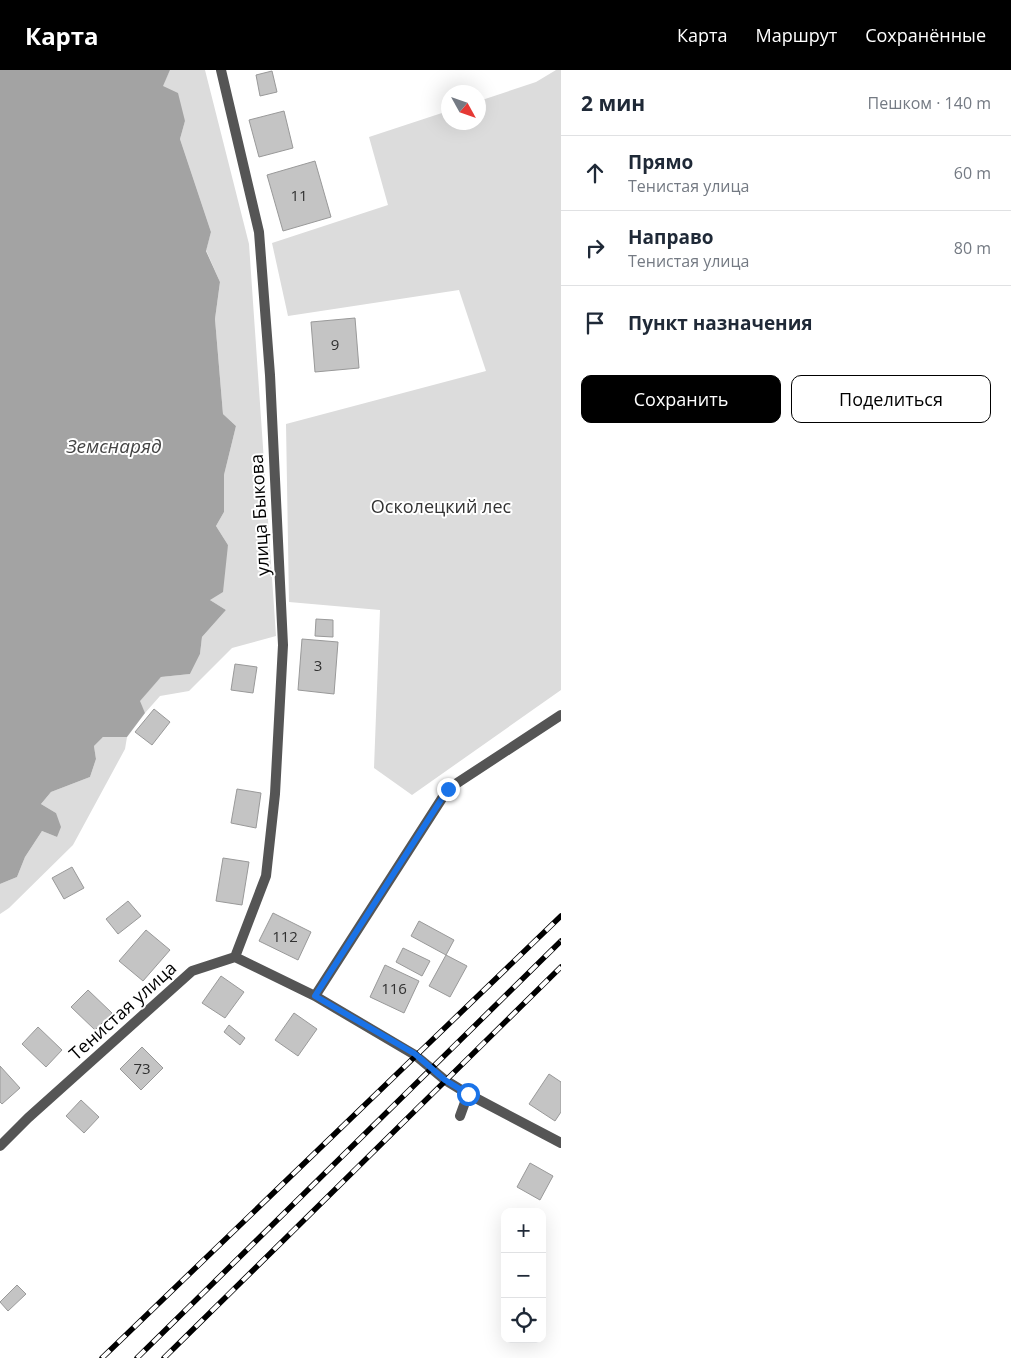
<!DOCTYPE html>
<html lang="ru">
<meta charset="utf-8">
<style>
:root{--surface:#fff;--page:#f6f6f7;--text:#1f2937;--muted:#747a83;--line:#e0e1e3;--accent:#000}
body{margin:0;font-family:"Open Sans",sans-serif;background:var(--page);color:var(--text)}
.controls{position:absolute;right:15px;bottom:15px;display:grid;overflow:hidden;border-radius:10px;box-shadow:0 5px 20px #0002}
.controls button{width:45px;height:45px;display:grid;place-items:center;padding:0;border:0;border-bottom:1px solid var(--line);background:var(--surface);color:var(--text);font:25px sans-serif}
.compass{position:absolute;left:441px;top:15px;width:45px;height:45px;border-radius:50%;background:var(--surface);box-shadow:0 5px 20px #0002;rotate:130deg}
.stop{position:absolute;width:15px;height:15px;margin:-11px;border:4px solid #1a73e8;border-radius:50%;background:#fff}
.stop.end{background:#1a73e8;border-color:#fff;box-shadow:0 1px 5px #0008}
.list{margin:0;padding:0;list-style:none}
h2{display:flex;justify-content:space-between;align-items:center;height:65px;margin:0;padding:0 20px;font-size:21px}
h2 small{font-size:16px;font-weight:400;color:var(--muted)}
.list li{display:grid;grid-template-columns:32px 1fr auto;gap:15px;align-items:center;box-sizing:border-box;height:75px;padding:0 20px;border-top:1px solid var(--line)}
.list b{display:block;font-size:19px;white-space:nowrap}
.list p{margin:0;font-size:16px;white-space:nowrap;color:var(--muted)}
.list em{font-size:16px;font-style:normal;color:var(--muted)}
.actions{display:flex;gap:10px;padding:15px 20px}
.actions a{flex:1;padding:11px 0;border:1px solid var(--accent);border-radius:10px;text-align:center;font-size:18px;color:var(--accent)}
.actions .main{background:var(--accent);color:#fff}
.icon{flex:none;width:28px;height:28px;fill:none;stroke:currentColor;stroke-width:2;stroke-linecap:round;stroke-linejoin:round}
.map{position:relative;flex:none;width:561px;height:1288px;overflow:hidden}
header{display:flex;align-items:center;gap:30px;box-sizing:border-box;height:70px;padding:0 25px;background:var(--accent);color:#fff}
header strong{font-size:24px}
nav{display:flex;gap:28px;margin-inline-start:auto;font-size:18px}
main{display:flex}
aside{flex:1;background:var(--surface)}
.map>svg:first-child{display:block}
</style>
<header>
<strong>Карта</strong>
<nav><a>Карта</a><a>Маршрут</a><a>Сохранённые</a></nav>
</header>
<main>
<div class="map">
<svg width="561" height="1288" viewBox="0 0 561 1288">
<rect width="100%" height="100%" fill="#fff"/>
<path fill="#dcdcdc" d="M170,0H205L249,174L276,566L232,578L189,621L160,626L145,643L139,631L161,607L190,604L200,584L202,567L226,540L210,530L228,475L216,456L224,442V405L236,356L223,344L215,249L220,212L206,180L211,162L180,69L185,51L162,16Z
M556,0H561V620L412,725L374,698L380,540L289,532L286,354L486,301L459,220L288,246L272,173L388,135L369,67L448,41V52H478L479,31L536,12Z
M103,667H127L125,679L73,775L9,838L0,844V814L17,807L25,787L42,761L57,767L56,743L41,734L51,722L90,707L96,689L94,676Z"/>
<path fill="#a3a3a3" d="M0,0H170L163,16L178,23L185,51L180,69L211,162L206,181L220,212L215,249L223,344L236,356L224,405V442L216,456L228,475L223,522L210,530L226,540L202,567L200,584L190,604L161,607L140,631L145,643L127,667H103L94,676L96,689L90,707L51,722L41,734L56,743L61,757L57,767L42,761L25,787L17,807L0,814Z"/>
<path fill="#c4c4c4" stroke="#999" d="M272,1L277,22L260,26L256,5Z
M284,41L293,78L259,87L249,50Z
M315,91L331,147L283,161L267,105Z
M355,248L359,298L315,302L311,252Z
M316,549L333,550V567L315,566Z
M302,569L338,572L334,624L298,620Z
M235,594L257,597L253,623L231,620Z
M154,639L170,652L152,675L135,662Z
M237,719L261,723L256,758L231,753Z
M223,788L249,792L242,835L216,831Z
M72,797L84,818L64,829L52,808Z
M128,831L141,846L118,864L106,849Z
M273,843L311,862L298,890L259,871Z
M419,851L454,870L446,885L411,866Z
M146,860L170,880L143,911L119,891Z
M403,878L430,891L422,906L396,892Z
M446,885L467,896L450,927L429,916Z
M385,895L419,911L404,943L370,927Z
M221,906L244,922L225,948L202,933Z
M88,920L112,943L95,960L71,937Z
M294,943L317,959L298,986L275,970Z
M229,955L245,968L240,975L224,962Z
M38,957L62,980L46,997L22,974Z
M142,977L163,998L141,1020L120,999Z
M0,996L20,1018L2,1034L0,1032Z
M549,1004L561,1012V1042L555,1051L529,1034Z
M81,1030L99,1047L84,1063L66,1046Z
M530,1093L553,1106L540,1130L517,1117Z
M17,1215L26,1224L8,1241L0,1232Z"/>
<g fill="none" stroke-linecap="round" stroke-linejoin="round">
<path stroke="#555" stroke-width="10" d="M221,0L259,162L270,305L283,575L275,724L266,806L235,887
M315,926L448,719L561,645
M460,1046L468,1024
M0,1076L28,1048L192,901L235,887L315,926L415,985L445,1010L468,1024L561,1073"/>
<defs>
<path id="rail" d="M102,1288L561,846
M137,1288L561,871
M164,1288L561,897"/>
</defs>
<use href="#rail" stroke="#000" stroke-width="5.5"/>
<use href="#rail" stroke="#fff" stroke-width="4" stroke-dasharray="11" stroke-linecap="butt"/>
</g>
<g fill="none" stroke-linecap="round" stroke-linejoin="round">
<path stroke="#1a73e8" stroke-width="6" d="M448,719L315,926L415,984L445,1010L468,1024"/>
</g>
<g text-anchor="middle" stroke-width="4" stroke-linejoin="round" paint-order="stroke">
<g font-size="15" fill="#313131">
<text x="299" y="131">11</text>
<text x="335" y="280">9</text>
<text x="318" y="601">3</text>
<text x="285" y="872">112</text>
<text x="394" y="924">116</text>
<text x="142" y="1004">73</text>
</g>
<g font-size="18" fill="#333" stroke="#fff">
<text x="441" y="443">Осколецкий лес</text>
</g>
<g font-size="18" fill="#000" stroke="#fff">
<text transform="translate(260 445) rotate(-93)" y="6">улица Быкова</text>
<text transform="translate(123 941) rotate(-42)" y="6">Тенистая улица</text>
</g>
<g font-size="19" font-style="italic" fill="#444" stroke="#fff">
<text x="114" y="383">Земснаряд</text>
</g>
</g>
</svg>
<div class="controls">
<button>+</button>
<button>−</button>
<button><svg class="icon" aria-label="locate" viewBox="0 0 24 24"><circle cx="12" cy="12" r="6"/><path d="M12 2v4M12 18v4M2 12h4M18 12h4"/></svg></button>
</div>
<svg class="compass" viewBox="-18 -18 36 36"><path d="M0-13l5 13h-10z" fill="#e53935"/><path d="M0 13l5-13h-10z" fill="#747a83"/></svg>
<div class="stop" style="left:468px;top:1024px"></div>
<div class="stop end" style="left:448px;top:719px"></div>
</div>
<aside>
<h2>2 мин<small>Пешком · 140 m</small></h2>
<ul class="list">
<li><svg class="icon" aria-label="ahead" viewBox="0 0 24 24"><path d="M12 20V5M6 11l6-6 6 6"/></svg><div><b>Прямо</b><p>Тенистая улица</p></div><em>60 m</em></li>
<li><svg class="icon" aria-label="right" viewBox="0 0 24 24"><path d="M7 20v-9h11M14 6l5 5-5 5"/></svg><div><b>Направо</b><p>Тенистая улица</p></div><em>80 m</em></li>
<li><svg class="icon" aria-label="arrive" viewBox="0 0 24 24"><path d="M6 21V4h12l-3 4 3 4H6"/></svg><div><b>Пункт назначения</b></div></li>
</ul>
<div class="actions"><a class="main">Сохранить</a><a>Поделиться</a></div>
</aside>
</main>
